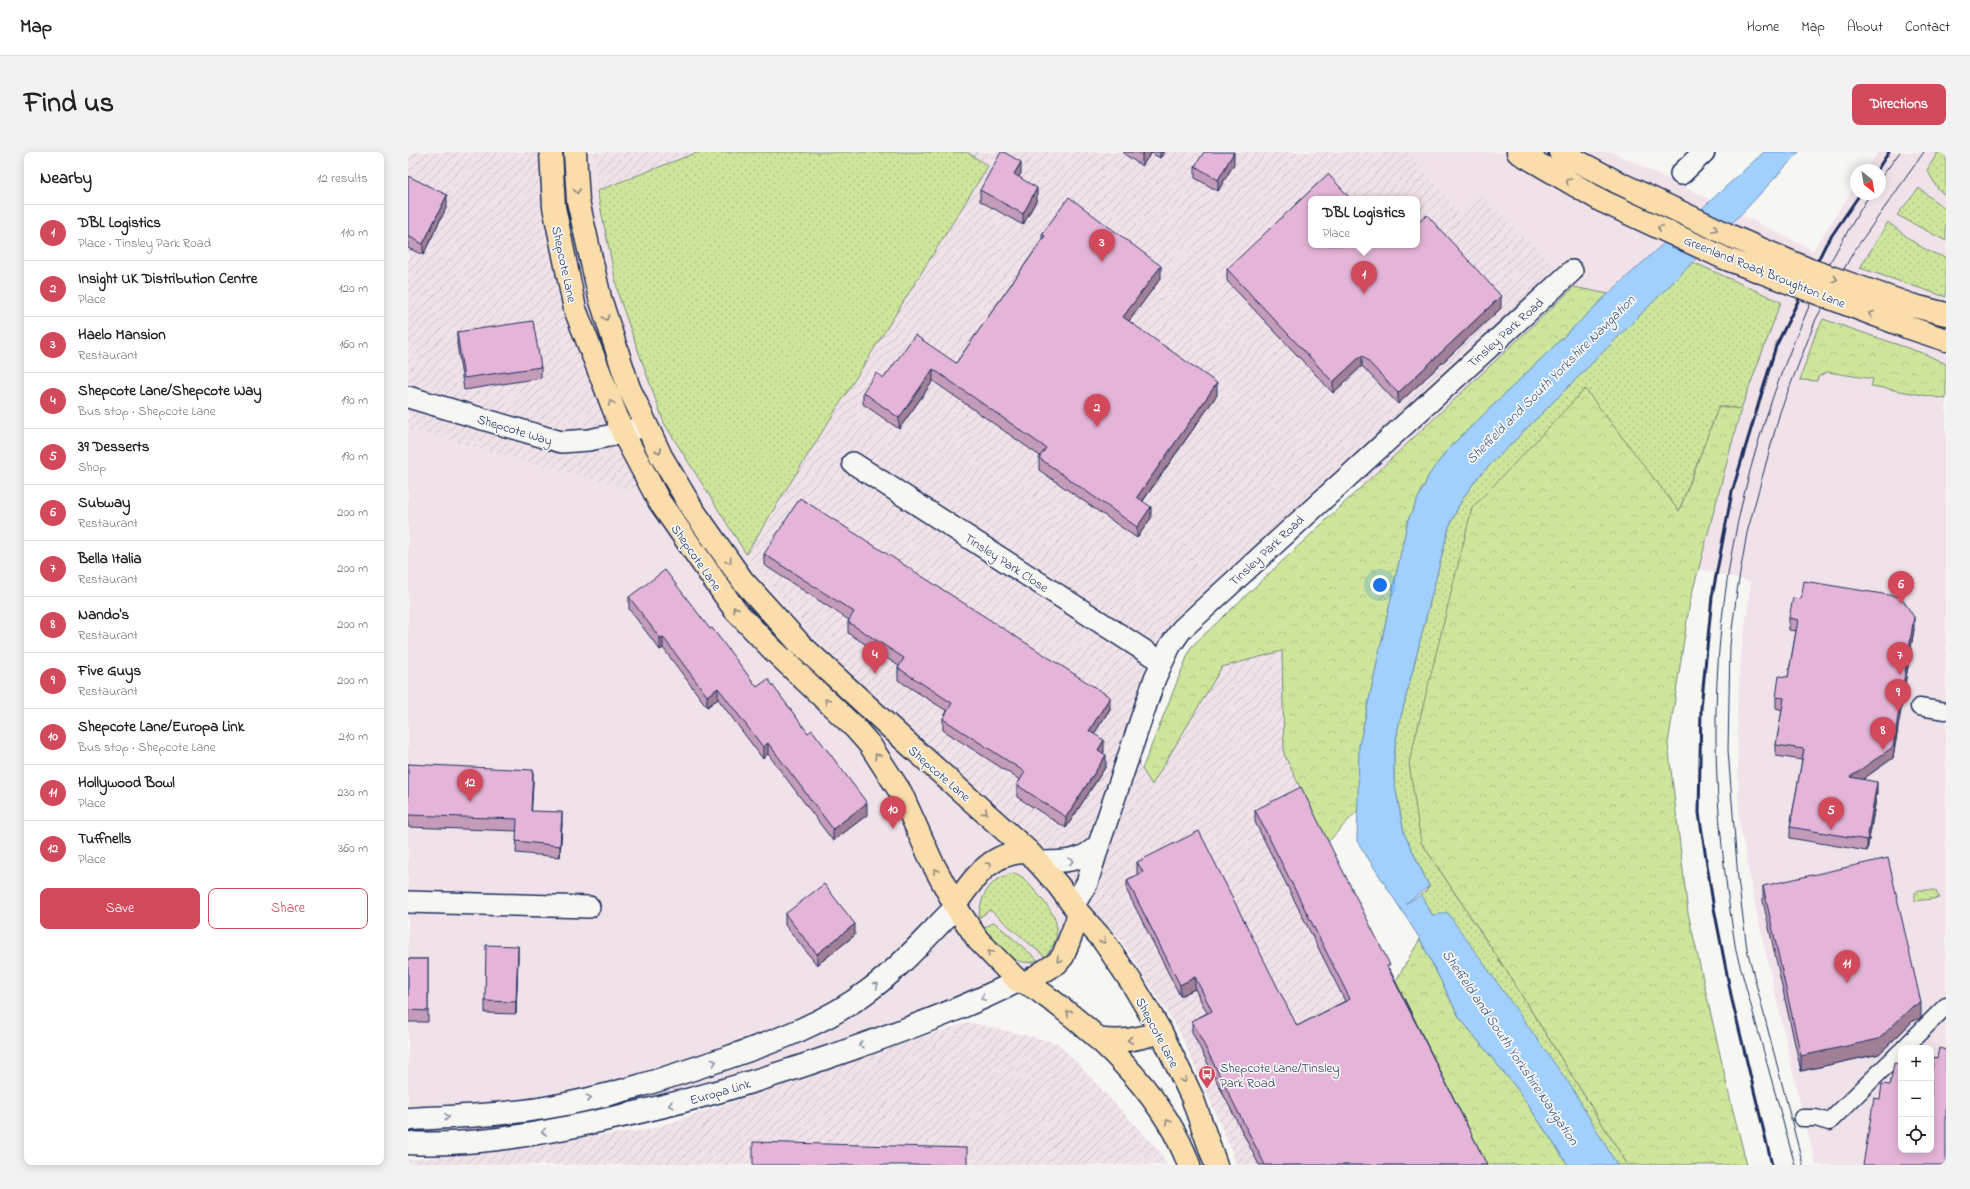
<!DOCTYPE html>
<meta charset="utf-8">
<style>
:root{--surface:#fff;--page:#f2f2f2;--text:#222;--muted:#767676;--line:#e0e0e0;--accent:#d1495b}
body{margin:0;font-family:"Indie Flower",sans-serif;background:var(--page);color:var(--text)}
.controls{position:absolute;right:12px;bottom:12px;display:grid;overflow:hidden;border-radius:8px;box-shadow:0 2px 10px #0003}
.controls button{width:36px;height:36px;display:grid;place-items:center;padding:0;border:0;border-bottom:1px solid var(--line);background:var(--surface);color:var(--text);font:20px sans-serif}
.compass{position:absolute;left:1442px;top:12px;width:36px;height:36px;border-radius:50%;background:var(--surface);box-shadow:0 2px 10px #0003;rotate:149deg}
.you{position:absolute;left:972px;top:433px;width:14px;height:14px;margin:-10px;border:3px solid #fff;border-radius:50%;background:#1a73e8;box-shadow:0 0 0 6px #1a73e833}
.badge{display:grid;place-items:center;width:26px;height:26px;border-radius:50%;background:var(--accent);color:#fff;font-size:13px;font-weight:700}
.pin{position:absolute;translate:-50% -33px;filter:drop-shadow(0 1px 2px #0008)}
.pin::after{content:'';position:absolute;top:21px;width:14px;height:12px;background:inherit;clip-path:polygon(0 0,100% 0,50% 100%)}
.popup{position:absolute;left:900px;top:44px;width:112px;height:52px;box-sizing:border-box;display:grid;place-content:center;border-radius:8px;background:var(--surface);filter:drop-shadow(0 1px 3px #0005);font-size:13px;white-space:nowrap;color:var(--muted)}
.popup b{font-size:15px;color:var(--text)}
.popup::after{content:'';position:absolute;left:50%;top:100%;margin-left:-8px;border:8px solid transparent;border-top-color:var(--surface)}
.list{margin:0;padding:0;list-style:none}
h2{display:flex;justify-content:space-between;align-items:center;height:52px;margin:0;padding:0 16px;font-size:17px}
h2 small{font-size:13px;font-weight:400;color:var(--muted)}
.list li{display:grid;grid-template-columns:26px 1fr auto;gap:12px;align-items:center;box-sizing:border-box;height:56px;padding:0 16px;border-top:1px solid var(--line)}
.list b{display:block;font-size:15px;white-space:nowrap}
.list p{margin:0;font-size:13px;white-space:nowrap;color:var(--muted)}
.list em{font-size:13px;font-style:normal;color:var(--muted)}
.actions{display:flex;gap:8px;padding:12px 16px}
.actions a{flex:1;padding:9px 0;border:1px solid var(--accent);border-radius:8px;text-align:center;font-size:14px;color:var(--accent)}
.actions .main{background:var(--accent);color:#fff}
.icon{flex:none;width:22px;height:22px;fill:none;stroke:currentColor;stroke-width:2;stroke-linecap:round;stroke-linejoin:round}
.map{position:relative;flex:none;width:1538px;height:1013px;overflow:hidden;border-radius:8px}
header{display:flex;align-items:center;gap:24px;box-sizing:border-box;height:56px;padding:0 20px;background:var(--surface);border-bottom:1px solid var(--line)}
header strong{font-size:19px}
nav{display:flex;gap:22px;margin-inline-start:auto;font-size:14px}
.intro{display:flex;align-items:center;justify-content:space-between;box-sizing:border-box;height:96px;padding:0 24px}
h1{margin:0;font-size:28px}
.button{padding:10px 18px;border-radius:8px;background:var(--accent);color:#fff;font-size:14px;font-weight:700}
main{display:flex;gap:24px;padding:0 24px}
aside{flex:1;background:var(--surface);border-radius:8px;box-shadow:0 2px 10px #0003}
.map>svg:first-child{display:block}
</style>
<header>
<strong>Map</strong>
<nav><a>Home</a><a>Map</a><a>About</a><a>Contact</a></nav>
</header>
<div class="intro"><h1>Find us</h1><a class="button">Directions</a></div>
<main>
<aside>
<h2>Nearby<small>12 results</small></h2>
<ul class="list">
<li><span class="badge">1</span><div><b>DBL Logistics</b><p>Place · Tinsley Park Road</p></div><em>110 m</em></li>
<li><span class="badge">2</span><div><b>Insight UK Distribution Centre</b><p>Place</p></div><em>120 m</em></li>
<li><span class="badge">3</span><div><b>Haelo Mansion</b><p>Restaurant</p></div><em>160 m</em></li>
<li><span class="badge">4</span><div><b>Shepcote Lane/Shepcote Way</b><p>Bus stop · Shepcote Lane</p></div><em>190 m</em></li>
<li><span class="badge">5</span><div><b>39 Desserts</b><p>Shop</p></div><em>190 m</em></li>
<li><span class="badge">6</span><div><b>Subway</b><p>Restaurant</p></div><em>200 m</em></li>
<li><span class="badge">7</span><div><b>Bella Italia</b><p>Restaurant</p></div><em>200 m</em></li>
<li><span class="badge">8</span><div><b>Nando's</b><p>Restaurant</p></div><em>200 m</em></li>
<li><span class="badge">9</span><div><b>Five Guys</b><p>Restaurant</p></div><em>200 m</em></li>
<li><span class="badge">10</span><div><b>Shepcote Lane/Europa Link</b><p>Bus stop · Shepcote Lane</p></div><em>210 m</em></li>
<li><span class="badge">11</span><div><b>Hollywood Bowl</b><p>Place</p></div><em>230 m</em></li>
<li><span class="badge">12</span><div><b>Tuffnells</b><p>Place</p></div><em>360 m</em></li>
</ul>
<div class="actions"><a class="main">Save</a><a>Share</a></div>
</aside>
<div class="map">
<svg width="1538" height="1013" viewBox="0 0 1538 1013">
<defs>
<pattern id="industrial-furrows" width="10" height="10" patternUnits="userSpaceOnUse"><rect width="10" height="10" fill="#f1e2ea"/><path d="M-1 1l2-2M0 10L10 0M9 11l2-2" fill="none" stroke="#cec2cb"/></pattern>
<pattern id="grass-dots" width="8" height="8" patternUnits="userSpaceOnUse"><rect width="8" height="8" fill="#cee69b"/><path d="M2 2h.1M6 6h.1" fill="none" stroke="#b0c688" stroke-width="1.8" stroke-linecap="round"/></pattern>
<pattern id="forest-crowns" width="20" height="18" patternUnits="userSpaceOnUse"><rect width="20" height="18" fill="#cee69b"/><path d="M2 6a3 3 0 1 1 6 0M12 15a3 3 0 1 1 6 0" fill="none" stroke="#b0c688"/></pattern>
</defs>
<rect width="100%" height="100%" fill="#f6f6f2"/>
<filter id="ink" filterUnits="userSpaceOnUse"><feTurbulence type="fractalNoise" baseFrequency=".025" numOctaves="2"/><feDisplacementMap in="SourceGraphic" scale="8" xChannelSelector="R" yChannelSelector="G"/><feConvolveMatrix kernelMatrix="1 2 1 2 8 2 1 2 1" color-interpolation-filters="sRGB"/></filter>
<g filter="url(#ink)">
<path fill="#f1e2ea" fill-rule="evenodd" d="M122,0H1204L1405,98L1448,32V42H1472V18H1457L1470,0H1538V1013H1408L1389,938L1346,748L1331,667L1329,557L1333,505L1343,430L949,331L784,483L768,502L706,682L677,753L675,781L670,799L661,812L619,839L449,899L312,942L0,996V243ZM903,47H1009V93H903ZM1493,896H1523V998H1493Z"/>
<path fill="url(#industrial-furrows)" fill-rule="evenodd" d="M0,0H138L140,75L229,339L0,277Z
M187,0H290L189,39Z
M559,0H1000L1052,61L1071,41L1152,120L752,480L714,585L744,632L814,515L874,499L876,602L1076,1013H828L823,997L772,881L713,788L632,701L412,491L338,402L579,14ZM903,47H1009V93H903Z
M560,870L650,891L754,1002L758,1013H0V1008L243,977Z"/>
<path fill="url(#grass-dots)" stroke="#748a7c" d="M290,0H559L580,14L338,402L256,271L211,145L189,39Z
M1530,0H1538V44L1530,37L1519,18Z
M1511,36L1538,58V89L1489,63Z
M1480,70C1497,83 1516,101 1538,105V145L1452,116Z
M1285,110L1373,150L1333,257L1311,254L1271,359L1013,690L1094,812L1220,1013H1205L1025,764L1013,743L1017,740L1021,734L996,681L986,628V602L990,576L1041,375L1053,349L1070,325Z
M605,721C614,722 620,731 626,738C646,760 660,778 637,805L582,758L571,766C572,744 581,727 605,721Z
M1511,738H1527L1532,746L1507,749V741Z
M586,770L630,808C607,819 587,791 575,776Z"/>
<path fill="url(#forest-crowns)" stroke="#748a7c" d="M1166,135L1200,142L1040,297L1021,323L1000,368L951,594V657L919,691L876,602L874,499L814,515L744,633L734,617L783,495Z
M1415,167L1517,202L1538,212V247L1463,234L1465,227L1419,220L1410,225L1409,229L1392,228L1407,183Z
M1177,237L1271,359L1311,254L1333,257L1282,449L1260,592L1280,761L1323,951L1339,1013H1220L1094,812L1013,690L1001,611L1064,356Z
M1012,787L1051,865L1110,938L1160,1013H1076L987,830Z"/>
<path fill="#a2d0fd" stroke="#6c90bd" d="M1356,0H1391L1338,57L1070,325L1053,349L1041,375L990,576L986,602V628L996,681L1021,734L997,752L1013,743L1025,764L1039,760L1164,936L1209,1013H1160L1110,938L1051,865L1012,787L949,689L951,594L1000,368L1021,323L1040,297L1200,142Z"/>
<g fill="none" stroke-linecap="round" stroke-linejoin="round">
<defs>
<path id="pedestrian" d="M1511,555L1538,559
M1496,896L1538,854
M1394,966H1408L1421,970L1493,899"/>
<path id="minor" d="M1273,22L1296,0
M0,245L153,290L181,288L215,281L238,273
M445,311L754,510
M629,710C653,710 674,711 691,692L747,526L762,494L774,477L1164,119
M0,750L181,755
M666,753L679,731L691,692"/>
<path id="tertiary" d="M0,967C45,965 92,963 136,956C198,946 259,926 318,906C366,890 419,870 460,839C493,815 519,784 548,755
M0,991C60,994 119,984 177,972C266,954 353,929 438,899C496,878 555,857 610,829"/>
<path id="primary" d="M1110,0L1194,49
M1152,0L1209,30
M1506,154L1538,162
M1499,175L1538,188"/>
<path id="trunk" d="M143,0L146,55L167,157L215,281L251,349L327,458L363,496L447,576L462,593L493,641L524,710L548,755L570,788L610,829C624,831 634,842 646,850C699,889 759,950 781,1013
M167,0L170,49L192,146L221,236L253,304L285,358L335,429L392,492L496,588L621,700L650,733L670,760L695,788L724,831L753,880L784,945L808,1013
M547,753C566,726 583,699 621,700
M619,830L649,811L655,804L669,768L670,760
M690,887C714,891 729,887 753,880"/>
</defs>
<use href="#pedestrian" stroke="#1b2f5e" stroke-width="19"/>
<use href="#minor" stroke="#1b2f5e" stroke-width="24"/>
<use href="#tertiary" stroke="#1b2f5e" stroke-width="25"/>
<use href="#primary" stroke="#1b2f5e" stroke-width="25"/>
<use href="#trunk" stroke="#1b2f5e" stroke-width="25"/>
<use href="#pedestrian" stroke="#f6f6f2" stroke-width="16"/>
<use href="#minor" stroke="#f6f6f2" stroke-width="21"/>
<use href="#tertiary" stroke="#f6f6f2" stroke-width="22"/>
<use href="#primary" stroke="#faddab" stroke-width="22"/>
<use href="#trunk" stroke="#faddab" stroke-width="22"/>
<path stroke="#1b2f5e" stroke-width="1" d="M1472,27L1492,0
M1387,1013L1328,799C1317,729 1308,658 1308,586C1306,442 1338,296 1397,164C1402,152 1407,139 1413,128C1428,98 1445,70 1462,42
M1395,1013L1339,797L1330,727L1320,598L1322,493L1329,439L1339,381L1372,260L1408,167L1446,99L1516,0"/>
<path stroke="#1b2f5e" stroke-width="3" d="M1469,18L1481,0
M1364,1013L1324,848L1305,751L1291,661L1293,556L1304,445L1324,340L1368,194L1418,92L1452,42"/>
<defs>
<path id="primary-bridge" d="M1209,30L1325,85L1402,118L1506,154
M1194,49L1316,106L1499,175"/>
</defs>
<use href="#primary-bridge" stroke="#1b2f5e" stroke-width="25" stroke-linecap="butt"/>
<use href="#primary-bridge" stroke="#faddab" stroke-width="22"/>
</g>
<path fill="#c49cba" stroke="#1b2f5e" d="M716,0H757L752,6L743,1L734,14L716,2Z
M826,12L810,39L787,26V14Z
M613,21L610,25L629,47L615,73L572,49V38Z
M0,24L39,54L15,103L0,96Z
M903,47L1093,156L990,252L954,214L925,241L819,129V117Z
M634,82L753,126L721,169L809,243L735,349L743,366L729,386L631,318V306L632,304L525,229L491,277L455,252V240L476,226L548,211L634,88Z
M49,180L133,215V226L56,238L49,192Z
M356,402L702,557L686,582L696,600L695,601L698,614L658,676L609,645V633L612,628L535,578V567L539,559L490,528V516L491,514L440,481V470L441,468L356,413Z
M221,445L302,477L349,535L459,663L425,689L360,602L355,607L310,547L299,555L255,496L252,498L221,457Z
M1381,466L1506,477L1485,606L1455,627L1469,641L1459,699L1382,686V675L1394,608L1368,604V593L1374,558L1368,556V545L1380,525L1388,479L1381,478Z
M0,612L125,630L123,659L154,671L152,705L108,701L109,679L0,675Z
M847,658L982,818L1079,1013H851L784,880V869L799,861L787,837L772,844L719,739V728L730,722L729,721V710L889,874L937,849L847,670Z
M1355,734L1513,866L1505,869L1471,902L1393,919L1355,749Z
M377,762L447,783L409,813L377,773Z
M110,805L108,862L77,861V849Z
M0,807H20V870H0Z"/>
<path fill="#a07f97" stroke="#1b2f5e" d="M736,0H743V1L734,14V3Z
M752,0H757L752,6Z
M826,0V12L810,39V28Z
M613,10V21L606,34V22Z
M629,36V47L615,73V62Z
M39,43V54L15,103V92Z
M753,114V126L715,177V165Z
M1093,144V156L990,252V241Z
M954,203V214L925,241V230Z
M525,217V229L491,277V266Z
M809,231V243L729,357V345Z
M743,355V366L729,386V375Z
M1506,465V477L1485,606L1442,636V625Z
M255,485V496L252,498V486Z
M310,536V547L299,555V544Z
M702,545V557L681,590V579Z
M696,588V600L690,609V598Z
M360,591V602L355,607V595Z
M698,603V614L658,676V665Z
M125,618V630L123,671V659Z
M1469,630V641L1459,699V688Z
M459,651V663L425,689V677Z
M154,660V671L152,705V694Z
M447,772V783L409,813V802Z
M110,794V805L108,862V850Z
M787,825V837L772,844V833Z
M1513,851V866L1505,869L1471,902L1393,919V904L1505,854Z"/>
<path fill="#e4b5d8" stroke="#1b2f5e" d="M593,0H596L613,10L606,22L629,36L615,62L572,38Z
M730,0H736L734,3Z
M796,0H826L810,28L787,14Z
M920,22L943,47H903V93H1009V72L1019,63L1093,144L990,241L954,203L925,230L819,117Z
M0,24L39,43L15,92L0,84Z
M661,45L753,114L715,165L809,231L729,345L743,355L729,375L631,306L638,296L525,217L491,266L455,240L468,221L476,226L507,183L548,211L637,84L634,82Z
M125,169L133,215L56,226L49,180Z
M392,346L702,545L681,579L696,588L690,598L698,603L658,665L609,633L617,620L535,567L544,551L490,516L496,506L440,470L446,460L356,402Z
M257,418L302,477L304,476L349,535L360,527L400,581L404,578L459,651L425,677L360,591L355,595L310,536L299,544L255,485L252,486L221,445Z
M1396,429L1493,445L1506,465L1485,595L1442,625L1469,630L1459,688L1382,675L1396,597L1368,593L1376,546L1368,545L1371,524L1380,525L1390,468L1381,466L1385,446L1393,447Z
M0,612L125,618L123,659L154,660L152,694L108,689L109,667L0,663Z
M893,635L982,813L979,814L1079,1013H857L784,869L804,859L787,825L772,833L719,728L735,720L729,710L791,679L889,874L942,847L847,658Z
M1480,706L1513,851L1505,854L1471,887L1393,904L1355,734Z
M416,732L447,772L409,802L377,762Z
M78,793L110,794L108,850L77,849Z
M0,807H20V859L0,858Z
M1531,896L1538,898V1013H1455L1466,946L1472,947L1474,932L1482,933L1486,911L1493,912V998H1523V917H1524L1526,905L1529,906Z
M345,990L559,996V1013H345Z"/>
<defs><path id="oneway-chevron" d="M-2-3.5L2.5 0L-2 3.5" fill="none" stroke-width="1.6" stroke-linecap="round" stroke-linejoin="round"/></defs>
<g stroke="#8a8684">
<use href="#oneway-chevron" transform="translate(1160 29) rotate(-150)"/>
<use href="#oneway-chevron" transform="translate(169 39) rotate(86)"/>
<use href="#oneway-chevron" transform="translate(1252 76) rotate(-155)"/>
<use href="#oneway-chevron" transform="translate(1307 77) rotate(25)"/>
<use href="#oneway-chevron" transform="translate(1427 127) rotate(19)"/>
<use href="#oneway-chevron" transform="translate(1463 162) rotate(-160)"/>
<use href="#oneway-chevron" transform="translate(198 166) rotate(72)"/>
<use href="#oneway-chevron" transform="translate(203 251) rotate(-111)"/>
<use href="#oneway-chevron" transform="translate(251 299) rotate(64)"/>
<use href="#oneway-chevron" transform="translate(321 409) rotate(55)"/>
<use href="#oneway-chevron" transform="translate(327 457) rotate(-129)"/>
<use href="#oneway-chevron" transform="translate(419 549) rotate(-136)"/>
<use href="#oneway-chevron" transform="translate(469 604) rotate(-125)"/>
<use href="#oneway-chevron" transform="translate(577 660) rotate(42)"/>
<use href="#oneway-chevron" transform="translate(581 713) rotate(-32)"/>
<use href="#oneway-chevron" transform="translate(528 719) rotate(-118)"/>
<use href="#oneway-chevron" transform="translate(695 789) rotate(53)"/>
<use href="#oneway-chevron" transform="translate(582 801) rotate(-133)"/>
<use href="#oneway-chevron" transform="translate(651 808) rotate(133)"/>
<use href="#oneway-chevron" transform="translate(661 861) rotate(-141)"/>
<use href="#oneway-chevron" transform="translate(722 888) rotate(172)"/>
<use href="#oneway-chevron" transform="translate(776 928) rotate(64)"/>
<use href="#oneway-chevron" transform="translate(760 970) rotate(-118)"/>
</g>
<g stroke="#8892a8">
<use href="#oneway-chevron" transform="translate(663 709) rotate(-11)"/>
<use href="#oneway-chevron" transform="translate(468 833) rotate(-39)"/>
<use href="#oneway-chevron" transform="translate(575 846) rotate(158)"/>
<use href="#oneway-chevron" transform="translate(453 893) rotate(161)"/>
<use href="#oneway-chevron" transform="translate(306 910) rotate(-19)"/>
<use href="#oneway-chevron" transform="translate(181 946) rotate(-14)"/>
<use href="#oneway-chevron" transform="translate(263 953) rotate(164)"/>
<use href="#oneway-chevron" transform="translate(39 965) rotate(-2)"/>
<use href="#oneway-chevron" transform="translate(136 980) rotate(170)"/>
</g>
</g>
<defs>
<symbol id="bus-pin" viewBox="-11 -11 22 30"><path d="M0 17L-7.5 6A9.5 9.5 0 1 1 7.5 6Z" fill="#d1495b" stroke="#f6f6f2"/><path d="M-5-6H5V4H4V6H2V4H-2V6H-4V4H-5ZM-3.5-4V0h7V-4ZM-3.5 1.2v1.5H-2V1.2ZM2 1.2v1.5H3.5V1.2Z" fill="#fff"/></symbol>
</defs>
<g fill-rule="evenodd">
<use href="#bus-pin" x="789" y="912" width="20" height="27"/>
</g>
<g text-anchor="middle" stroke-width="3.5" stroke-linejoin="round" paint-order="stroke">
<g font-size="13" fill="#1b2f5e" stroke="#f6f6f2">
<text transform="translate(157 112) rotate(78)" y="5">Shepcote Lane</text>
<text transform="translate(1357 119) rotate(22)" y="5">Greenland Road; Broughton Lane</text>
<text transform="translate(1097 180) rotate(-42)" y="5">Tinsley Park Road</text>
<text transform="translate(107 277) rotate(17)" y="5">Shepcote Way</text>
<text transform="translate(858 398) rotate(-43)" y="5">Tinsley Park Road</text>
<text transform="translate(289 405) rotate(55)" y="5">Shepcote Lane</text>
<text transform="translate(599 410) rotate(33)" y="5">Tinsley Park Close</text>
<text transform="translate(532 621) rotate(41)" y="5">Shepcote Lane</text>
<text transform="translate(750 880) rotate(62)" y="5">Shepcote Lane</text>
<text transform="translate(312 939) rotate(-16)" y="5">Europa Link</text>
</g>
<g font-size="13" fill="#1b2f5e" stroke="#f6f6f2" text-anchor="start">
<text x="812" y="920">Shepcote Lane/Tinsley<tspan x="812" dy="15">Park Road</tspan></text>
</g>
<g font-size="14" font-style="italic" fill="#3d5786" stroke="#f6f6f2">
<text transform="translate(1142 227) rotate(-45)" y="5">Sheffield and South Yorkshire Navigation</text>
<text transform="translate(1103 895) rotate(56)" y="5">Sheffield and South Yorkshire Navigation</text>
</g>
</g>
</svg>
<div class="controls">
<button>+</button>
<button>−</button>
<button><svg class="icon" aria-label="locate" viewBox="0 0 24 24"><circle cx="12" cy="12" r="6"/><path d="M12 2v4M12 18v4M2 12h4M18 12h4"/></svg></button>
</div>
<svg class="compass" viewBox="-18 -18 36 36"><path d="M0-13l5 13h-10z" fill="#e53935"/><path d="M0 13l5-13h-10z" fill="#767676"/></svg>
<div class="you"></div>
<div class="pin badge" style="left:956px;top:142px">1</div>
<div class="popup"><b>DBL Logistics</b>Place</div>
<div class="pin badge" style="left:689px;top:275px">2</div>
<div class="pin badge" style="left:694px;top:110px">3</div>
<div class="pin badge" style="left:467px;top:522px">4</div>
<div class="pin badge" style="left:1423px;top:678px">5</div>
<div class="pin badge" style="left:1493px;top:452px">6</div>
<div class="pin badge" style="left:1492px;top:523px">7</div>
<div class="pin badge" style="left:1475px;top:598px">8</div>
<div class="pin badge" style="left:1490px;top:560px">9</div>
<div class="pin badge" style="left:485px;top:677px">10</div>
<div class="pin badge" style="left:1439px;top:831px">11</div>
<div class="pin badge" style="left:62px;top:650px">12</div>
</div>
</main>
